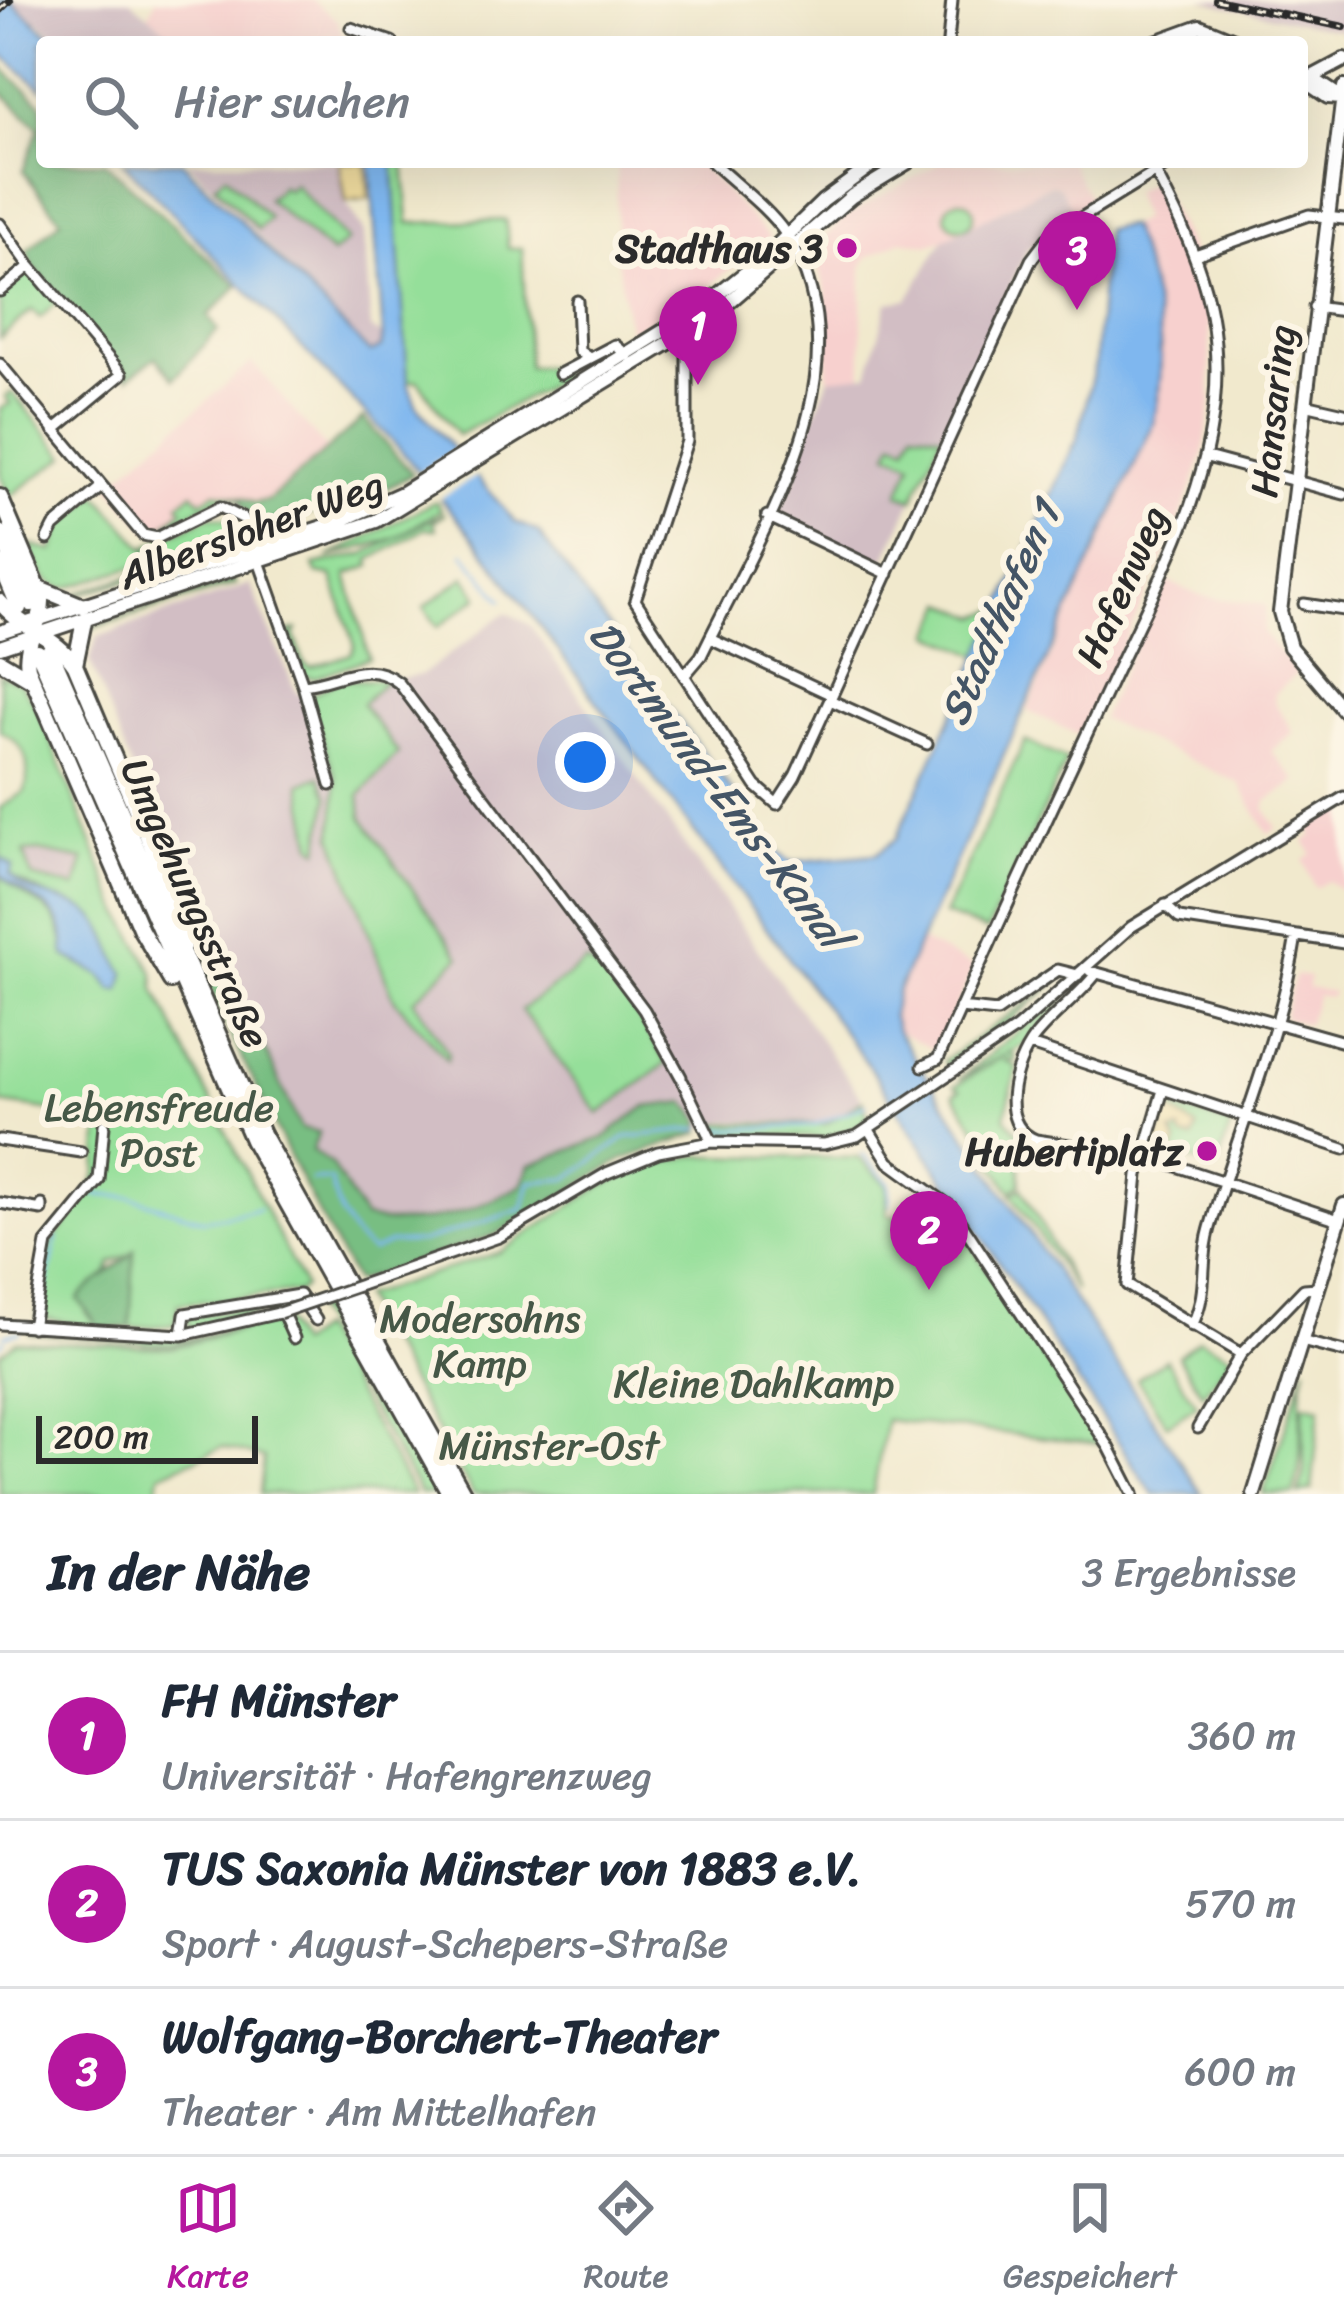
<!DOCTYPE html>
<html lang="de">
<meta charset="utf-8">
<style>
:root{--surface:#fff;--page:#f6f6f7;--text:#1f2937;--muted:#747a83;--line:#e0e1e3;--accent:#b5179e}
body{margin:0;font-family:Sriracha,sans-serif;background:var(--page);color:var(--text)}
.scale{position:absolute;left:36px;bottom:30px;width:222px;box-sizing:border-box;padding-left:12px;border:6px solid #2b2b2b;border-top:0;font-size:33px;line-height:42px;white-space:nowrap;color:#2b2b2b;-webkit-text-stroke:9px #fcf5e5;paint-order:stroke}
.you{position:absolute;left:585px;top:762px;width:42px;height:42px;margin:-30px;border:9px solid #fff;border-radius:50%;background:#1a73e8;box-shadow:0 0 0 18px #1a73e833}
.badge{display:grid;place-items:center;width:78px;height:78px;border-radius:50%;background:var(--accent);color:#fff;font-size:39px;font-weight:700}
.pin{position:absolute;translate:-50% -99px;filter:drop-shadow(0 3px 6px #0008)}
.pin::after{content:'';position:absolute;top:63px;width:42px;height:36px;background:inherit;clip-path:polygon(0 0,100% 0,50% 100%)}
.list{margin:0;padding:0;list-style:none}
h2{display:flex;justify-content:space-between;align-items:center;height:156px;margin:0;padding:0 48px;font-size:51px}
h2 small{font-size:39px;font-weight:400;color:var(--muted)}
.list li{display:grid;grid-template-columns:78px 1fr auto;gap:36px;align-items:center;box-sizing:border-box;height:168px;padding:0 48px;border-top:3px solid var(--line)}
.list b{display:block;font-size:45px;white-space:nowrap}
.list p{margin:0;font-size:39px;white-space:nowrap;color:var(--muted)}
.list em{font-size:39px;font-style:normal;color:var(--muted)}
.icon{flex:none;width:66px;height:66px;fill:none;stroke:currentColor;stroke-width:2;stroke-linecap:round;stroke-linejoin:round}
.map{position:relative;flex:none;width:1344px;height:1494px;overflow:hidden}
.search{position:absolute;background:var(--surface);box-shadow:0 12px 48px #0002;left:36px;right:36px;top:36px;height:132px;display:flex;align-items:center;gap:30px;box-sizing:border-box;padding:0 42px;border-radius:12px;color:var(--muted);font-size:45px}
.sheet{height:660px;background:var(--surface)}
nav{display:flex;justify-content:space-around;align-items:center;box-sizing:border-box;height:168px;border-top:3px solid var(--line);background:var(--surface);font-size:33px;color:var(--muted)}
nav a{display:grid;justify-items:center;gap:6px}
nav .on{color:var(--accent)}
.map>svg:first-child{display:block}
</style>
<div class="map">
<svg width="1344" height="1494" viewBox="0 0 1344 1494">
<rect width="100%" height="100%" fill="#fcf5e5"/>
<filter id="ink" filterUnits="userSpaceOnUse"><feTurbulence type="fractalNoise" baseFrequency=".00833" numOctaves="2"/><feDisplacementMap in="SourceGraphic" scale="24" xChannelSelector="R" yChannelSelector="G"/><feConvolveMatrix kernelMatrix="1 2 1 2 8 2 1 2 1" color-interpolation-filters="sRGB"/></filter>
<filter id="wash" filterUnits="userSpaceOnUse"><feTurbulence type="fractalNoise" baseFrequency=".004" numOctaves="4" result="noise"/><feDisplacementMap in="SourceGraphic" scale="48" xChannelSelector="R" yChannelSelector="G"/><feGaussianBlur stdDeviation="2.7" result="paint"/><feColorMatrix in="noise" values="0 0 0 0 0 0 0 0 0 0 0 0 0 0 0 0 0 1.4 0 .05"/><feComposite in="paint" operator="in"/></filter>
<g filter="url(#wash)">
<rect width="100%" height="100%" fill="#f1e9cd"/>
<path fill="#f7d0ce" d="M156,0H312L337,20L344,40L177,38L147,18Z
M617,162H697L770,238L704,290L629,332L616,252Z
M942,162H1070L1093,205L1076,216L1059,186L1051,184L943,240L927,245L902,240L868,257L862,267V378H828L826,291L814,250L844,217Z
M1156,179L1194,257L1209,310L1211,404L1203,456L1175,532L1081,736L1027,711L1157,410L1158,316L1129,226L1142,219L1132,192Z
M252,362L329,452L269,501L217,499L149,532L109,485Z
M1165,580L1200,596L1266,605L1263,633L1297,673L1276,692L1274,701L1293,732L1271,751L1297,781L1267,801L1265,809L1277,828L1268,834L1239,783L1101,719Z
M1344,802V892L1328,881L1315,888L1303,860L1312,854L1305,841L1313,836L1305,824Z
M921,941L974,967L936,1051L897,1031L893,1023L895,999Z
M1295,975L1309,977L1308,988L1333,992L1331,997L1317,995L1307,1025L1283,1017Z"/>
<path fill="#d2bec4" d="M5,0H130L176,38L218,42H65L15,4L0,18Z
M1202,0H1344V31L1236,9Z
M188,162H339L348,207L364,233L371,329L382,335V349L369,352Z
M1051,184L1059,186L1076,216L1028,248L886,558L876,562L783,519L779,510L796,477L793,471L829,378L868,374L888,302L908,299L943,240Z
M250,584L297,694L421,675L507,612L530,625L863,1100L827,1124L726,1121L629,1149L364,1266L207,962L90,661L97,637Z
M24,851L84,860L77,888L32,877Z"/>
<path fill="#95df9a" stroke="#608562" stroke-width="3" fill-rule="evenodd" d="M393,162H404L409,223L506,220L508,248H522L528,367H559L561,379L458,435L418,381H407Z
M226,175L269,218L258,229L215,185Z
M294,184L347,241L332,254L267,199L282,186L287,190Z
M946 214a14 14 0 1 1 28 0a14 14 0 1 1-28 0Z
M30,269L58,301L40,318L32,310L0,338V296Z
M12,392L66,456L9,497L0,475V409L10,403L6,397Z
M914,430L942,435L913,499L899,494L912,463L889,452L895,441L907,446Z
M193,492L201,501L216,492L244,498L217,499L159,530L183,510L179,504Z
M97,494L155,560L66,588C42,585 38,565 30,545L53,551L61,526Z
M436,501L441,510L395,538L328,557Z
M445,513L434,521L436,529H425L370,560L371,566L347,575L369,658L314,678L304,676L288,632L298,629L294,633L304,663L311,667L351,654L355,646L332,576L317,573L314,565L364,554Z
M211,516L228,519L239,535L159,561L147,546Z
M224,547L226,554L67,597L86,590Z
M465,577L479,597L438,627L424,607Z
M234,580L235,584L88,629L94,625Z
M946,603L979,617L1004,607L981,656L932,634Z
M0,674L20,683L38,709L117,905L154,973L155,989L304,1287L298,1292L178,1304L176,1325L130,1328L132,1253L112,1263L86,1312L99,1328L37,1317L50,1244L87,1197L97,1173L100,1118L0,1103V874C31,909 62,899 65,956L102,976L63,903L12,878L0,857V808L25,791C31,764 27,744 0,731ZM39,851L84,860L76,888L32,877L24,852Z
M338,680H386L362,704L398,753L360,795L362,817L460,957L414,1000L448,1053L447,1060L395,1000L386,979L333,836L337,781L308,697Z
M1025,741L1067,760L987,931L944,915Z
M320,776L329,797L319,850L313,846L301,784Z
M587,962L619,985L667,1063L599,1114L521,1010Z
M1059,980L950,1070L944,1061Z
M1080,982L1025,1044L959,1079Z
M1012,1051L1016,1060L1006,1061L1017,1067L1005,1117L1021,1136L991,1150L954,1094L960,1090L955,1086Z
M863,1100L869,1121L827,1138L722,1134L717,1124H827Z
M1165,1105L1231,1125L1217,1167L1152,1149Z
M1018,1143L1021,1184L1011,1191L988,1157Z
M694,1156L859,1158L887,1185V1215L955,1221L1100,1444L886,1420L873,1494H473L362,1297L500,1252L603,1185L648,1166Z
M1022,1188L1076,1291L1012,1194Z
M275,1302L279,1307L193,1330L186,1322L189,1317Z
M329,1306L438,1494H420L314,1310Z
M283,1319L297,1345L319,1329L413,1494H260L264,1458L222,1447L160,1474L157,1494H0V1354L16,1341L170,1348Z
M266,1320L170,1345L28,1333L183,1339Z
M1199,1339L1232,1356L1203,1394L1178,1356Z
M1166,1359L1197,1405L1167,1425L1137,1379Z
M1306,1366C1294,1408 1308,1453 1293,1494H1263Z
M1303,1404L1320,1408L1312,1490L1298,1494L1304,1475Z"/>
<path fill="#78be82" stroke="#527456" stroke-width="3" d="M0,66L42,104V162H105L238,286L208,316L218,330L174,379L156,357L128,378L33,266L27,251L61,220L23,171L39,128L0,90Z
M363,418L413,474L380,492L294,518L289,514L261,527L240,502L244,498L254,503L269,500Z
M196,896L229,997L250,1017L301,1129L319,1132L312,1151L331,1164L364,1218C419,1231 474,1212 522,1185L530,1165L603,1138L645,1107L686,1102L701,1120L700,1133L624,1159L495,1235L355,1282C322,1221 290,1161 262,1099C233,1036 190,968 188,899Z
M134,1251L130,1328H99L78,1299C93,1279 118,1270 134,1251Z"/>
<path fill="#eeda9e" stroke="#8c8264" stroke-width="3" d="M339,162H366L369,199L346,202Z
M1168,1109L1197,1128L1193,1139L1182,1137L1180,1131L1171,1133L1177,1142L1174,1151L1156,1146Z"/>
<path fill="#7fb7ef" stroke="#55718d" stroke-width="3" d="M0,0H10L58,42H42V89L0,53Z
M123,162H182L370,353L381,348L383,334L370,162H393L408,383L416,405L515,522L538,532L780,855L791,862L876,854L896,839L1078,437L1095,364L1105,229L1129,226C1157,290 1170,355 1153,424L897,992L892,1015L897,1031L1202,1494H1153L862,1056L477,542L398,447Z
M0,857L13,866L10,874C32,903 76,893 98,921C111,936 113,958 125,973L121,990H112L102,976L65,956C63,946 65,935 61,926C51,900 18,894 0,874Z"/>
<path fill="#f1e9cd" d="M460,447L483,473L435,501L414,475Z"/>
<g fill="none" stroke-linecap="round" stroke-linejoin="round">
<path stroke="#7fb7ef" stroke-width="3" d="M464,553L502,600
M719,1130L811,1126L866,1105
M862,1154L889,1183L890,1206
M312,1180H331C336,1206 347,1236 372,1251L390,1243L422,1242L523,1209L530,1182L567,1179L627,1137L700,1129
M94,1195L130,1197L204,1220L259,1209
M40,1318L57,1238
M4,1335L19,1332
M0,1345L4,1340"/>
</g>
</g>
<g filter="url(#ink)">
<g fill="none" stroke-linecap="round" stroke-linejoin="round">
<defs>
<path id="minor" d="M351,28L392,42
M948,42L952,0
M0,224L30,266
M1198,254L1309,215L1344,219
M0,291L30,266L122,374L54,430
M577,301L579,351L589,358
M1314,307L1344,311
M679,330L687,346V441L635,600L756,786L777,804L795,776L1031,260L1047,239L1172,162
M0,364L143,535L157,538L220,507L244,519L303,685L331,785
M560,374L615,345L628,356
M1305,404L1344,413
M1207,457L1344,494
M767,516L888,574
M48,539L54,527L101,487
M1304,604L1344,610
M710,638L832,695
M684,676L701,656C760,532 874,366 785,233C767,207 735,184 712,162
M303,685C339,682 366,657 399,683L644,1010L681,1077
M830,700L927,744
M1165,905L1179,918L1344,943
M1090,971L1344,1042
M1095,975C1077,998 1052,1015 1034,1038C1014,1064 996,1125 1036,1140L1149,1157L1339,1220
M960,1008L997,1012L1058,970L1078,975
M1030,1045L1344,1149
M923,1066L938,1059C992,936 1049,815 1106,693C1153,590 1217,485 1216,368C1216,289 1185,230 1150,162
M683,1082L712,1142
M1163,1090L1138,1175L1127,1285L1241,1354
M869,1130L889,1162L951,1207L1109,1447L1133,1494
M0,1140L81,1152
M0,1203L42,1210V1205
M361,1285L499,1237L607,1173L658,1152L712,1142L824,1144L857,1136L1016,1029L1131,927L1344,797
M281,1309L294,1338
M0,1324L182,1335L279,1313
M1192,1326C1210,1287 1199,1264 1210,1228C1238,1131 1281,1034 1296,936
M32,1327L47,1243L99,1180L104,1125
M182,1335L185,1314L299,1295L316,1320
M1301,1341L1344,1352
M1198,1428L1241,1354L1304,1289L1317,1288"/>
<path id="major" d="M1156,42L1200,26L1239,42
M1302,72L1342,98
M1314,76L1344,60
M1302,79L1328,97L1342,98
M1344,87L1280,612L1290,647L1344,711
M0,632L338,522L402,493L705,305L764,258L823,201L876,162
M0,647L376,521L713,316L852,196L908,162
M1254,1494L1344,1205"/>
<path id="highway" d="M0,497L42,596C44,623 23,641 28,668L141,930L171,981
M0,532L31,604
M0,563L19,608
M39,588L83,606
M0,602C21,629 56,636 75,665L162,871L184,945
M50,649L262,1134L464,1494
M38,652L252,1140L450,1494
M0,661L32,680
M75,665L84,621"/>
</defs>
<use href="#minor" stroke="#494843" stroke-width="15"/>
<use href="#major" stroke="#494843" stroke-width="18"/>
<use href="#highway" stroke="#494843" stroke-width="20"/>
<use href="#minor" stroke="#fff" stroke-width="9"/>
<use href="#major" stroke="#fff" stroke-width="12"/>
<use href="#highway" stroke="#fff" stroke-width="14"/>
<defs>
<path id="rail" d="M1216,0L1344,27
M0,10L10,0"/>
</defs>
<use href="#rail" stroke="#2b2b2b" stroke-width="8"/>
<use href="#rail" stroke="#fcf5e5" stroke-width="3" stroke-dasharray="9" stroke-linecap="butt"/>
<defs>
<path id="minor-bridge" d="M279,1313L361,1285"/>
</defs>
<use href="#minor-bridge" stroke="#494843" stroke-width="15" stroke-linecap="butt"/>
<use href="#minor-bridge" stroke="#fff" stroke-width="9"/>
</g>
</g>
<g fill="#b5179e" stroke="#fcf5e5" stroke-width="4.5">
<circle cx="847" cy="248" r="12"/>
<circle cx="1207" cy="1151" r="12"/>
</g>
<g text-anchor="middle" stroke-width="12" stroke-linejoin="round" paint-order="stroke">
<g font-size="39" font-weight="bold" fill="#2b2b2b" stroke="#fcf5e5" text-anchor="end">
<text x="823" y="262">Stadthaus 3</text>
<text x="1183" y="1165">Hubertiplatz</text>
</g>
<g font-size="39" fill="#2b2b2b" stroke="#fcf5e5">
<text transform="translate(1272 411) rotate(-84)" y="14">Hansaring</text>
<text transform="translate(251 529) rotate(-20)" y="14">Albersloher Weg</text>
<text transform="translate(1121 586) rotate(-66)" y="14">Hafenweg</text>
<text transform="translate(196 903) rotate(66)" y="14">Umgehungsstraße</text>
</g>
<g font-size="39" fill="#465847" stroke="#fcf5e5">
<text x="159" y="1121">Lebensfreude<tspan x="159" dy="45">Post</tspan></text>
<text x="480" y="1332">Modersohns<tspan x="480" dy="45">Kamp</tspan></text>
<text x="754" y="1397">Kleine Dahlkamp</text>
<text x="549" y="1459">Münster-Ost</text>
</g>
<g font-size="42" font-style="italic" fill="#456" stroke="#fcf5e5">
<text transform="translate(999 613) rotate(-66)" y="15">Stadthafen 1</text>
<text transform="translate(719 784) rotate(53)" y="15">Dortmund-Ems-Kanal</text>
</g>
</g>
</svg>
<div class="scale">200 m</div>
<div class="you"></div>
<div class="pin badge" style="left:698px;top:385px">1</div>
<div class="pin badge" style="left:929px;top:1290px">2</div>
<div class="pin badge" style="left:1077px;top:310px">3</div>
<div class="search"><svg class="icon" aria-label="search" viewBox="0 0 24 24"><circle cx="10" cy="10" r="6"/><path d="M15 15l6 6"/></svg>Hier suchen</div>
</div>
<section class="sheet">
<h2>In der Nähe<small>3 Ergebnisse</small></h2>
<ul class="list">
<li><span class="badge">1</span><div><b>FH Münster</b><p>Universität · Hafengrenzweg</p></div><em>360 m</em></li>
<li><span class="badge">2</span><div><b>TUS Saxonia Münster von 1883 e.V.</b><p>Sport · August-Schepers-Straße</p></div><em>570 m</em></li>
<li><span class="badge">3</span><div><b>Wolfgang-Borchert-Theater</b><p>Theater · Am Mittelhafen</p></div><em>600 m</em></li>
</ul>
</section>
<nav>
<a class="on"><svg class="icon" aria-label="map" viewBox="0 0 24 24"><path d="M3 6l6-2 6 2 6-2v14l-6 2-6-2-6 2zM9 4v14M15 6v14"/></svg>Karte</a>
<a><svg class="icon" aria-label="directions" viewBox="0 0 24 24"><path d="M12 3l9 9-9 9-9-9zM9 14v-3h6M13 9l2 2-2 2"/></svg>Route</a>
<a><svg class="icon" aria-label="saved" viewBox="0 0 24 24"><path d="M7 4h10v16l-5-4-5 4z"/></svg>Gespeichert</a>
</nav>
